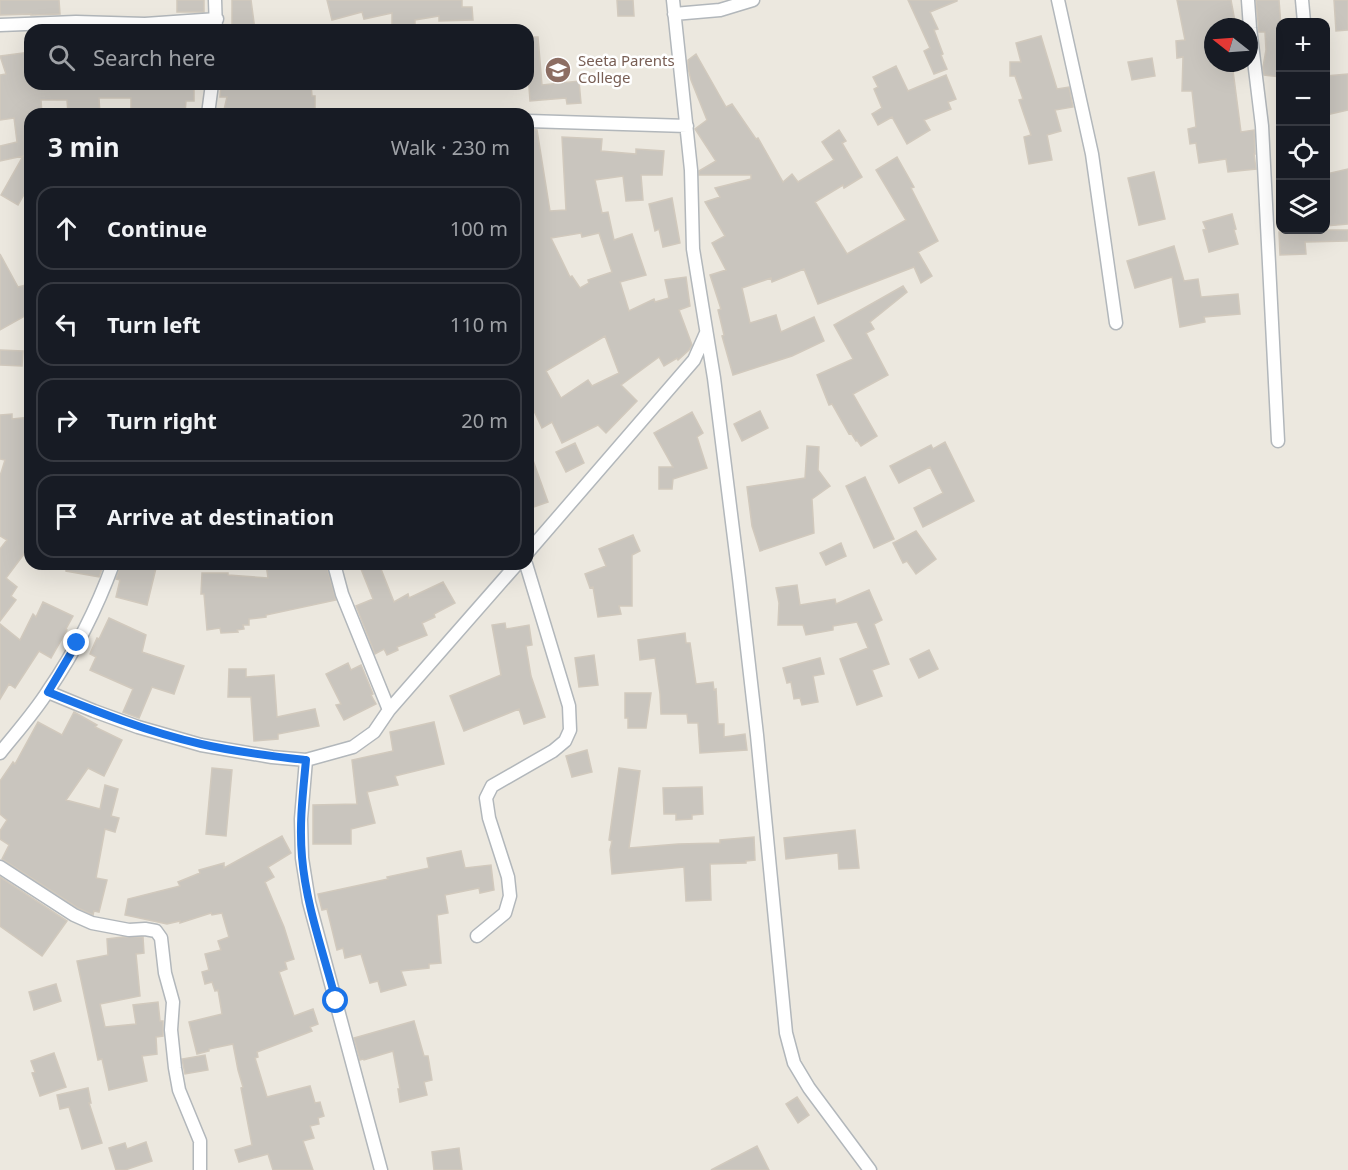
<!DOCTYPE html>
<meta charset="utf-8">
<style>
:root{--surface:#171b24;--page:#242831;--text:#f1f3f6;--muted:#9ea1a6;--line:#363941}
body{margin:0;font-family:"Noto Sans",sans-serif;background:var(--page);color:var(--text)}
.controls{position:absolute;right:18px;top:18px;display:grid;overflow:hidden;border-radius:12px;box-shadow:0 6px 24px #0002}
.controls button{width:54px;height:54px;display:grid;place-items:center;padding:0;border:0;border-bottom:2px solid var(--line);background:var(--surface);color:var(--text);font:30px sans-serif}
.compass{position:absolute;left:1204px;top:18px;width:54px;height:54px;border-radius:50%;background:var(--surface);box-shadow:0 6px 24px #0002;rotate:287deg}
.stop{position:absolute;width:18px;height:18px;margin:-14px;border:4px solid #1a73e8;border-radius:50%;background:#fff}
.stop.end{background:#1a73e8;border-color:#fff;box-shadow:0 2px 6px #0008}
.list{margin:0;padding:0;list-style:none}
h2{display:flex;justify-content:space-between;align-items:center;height:78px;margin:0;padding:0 24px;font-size:26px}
h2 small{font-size:20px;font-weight:400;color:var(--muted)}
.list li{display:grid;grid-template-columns:39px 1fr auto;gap:18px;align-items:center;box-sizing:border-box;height:84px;margin:0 12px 12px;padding:0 12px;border:2px solid var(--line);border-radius:18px}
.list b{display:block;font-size:22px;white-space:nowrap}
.list em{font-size:20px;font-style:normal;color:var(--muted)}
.icon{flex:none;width:33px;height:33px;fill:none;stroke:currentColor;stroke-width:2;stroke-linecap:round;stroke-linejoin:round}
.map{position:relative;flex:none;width:1348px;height:1170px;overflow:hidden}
.search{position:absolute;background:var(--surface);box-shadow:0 6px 24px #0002;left:24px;top:24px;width:510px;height:66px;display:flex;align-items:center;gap:15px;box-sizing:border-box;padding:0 21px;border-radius:18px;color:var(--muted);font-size:22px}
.panel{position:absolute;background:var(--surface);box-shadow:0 6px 24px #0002;left:24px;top:108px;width:510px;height:462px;border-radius:18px}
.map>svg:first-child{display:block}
</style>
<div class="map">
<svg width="1348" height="1170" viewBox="0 0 1348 1170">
<rect width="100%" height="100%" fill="#ece8df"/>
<path fill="#c9c5be" stroke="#d1c9bd" stroke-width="1.5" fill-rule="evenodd" d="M0,0H59L60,14L31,15V14L0,15Z
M177,0H204V12H177Z
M232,0H251L255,30H232Z
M327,0H462V7H472L473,20L439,21V16L415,20V30H392V13L364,19L362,12L332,20Z
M617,0H633L634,16H618Z
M908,0H957V1L930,12L938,29L934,30L943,54L941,55L947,69L934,74L924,51L930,48Z
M1177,0H1231L1236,27H1213V63H1232L1241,132L1254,130L1255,154H1254L1256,169L1228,172L1226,159L1199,163L1196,143L1190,144L1188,129L1196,127L1192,91H1182L1183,57L1177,58L1176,41L1185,40Z
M1256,0H1279L1281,26V77L1264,75L1263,67L1266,50L1265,32H1259Z
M1334,0H1348V30L1336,31Z
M1041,36L1057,89L1069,87L1073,107L1055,110L1061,131L1047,135L1052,160L1029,164L1024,137L1031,135L1019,100L1023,99L1015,76H1010V62H1021L1016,43Z
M528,37H538L542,85L579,81L581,103L567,104L566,98L530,101L528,73Z
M30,52V84H194V101H186L185,114H131V98H99L100,114H68L67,100H41L42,114H30V184L18,205L1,195L23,156L0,161V146L17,142L14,118L0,120V75L6,74L0,56Z
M696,54L726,107L732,104L756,139L758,138L783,182L792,174L798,182L834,160L822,142L839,130L846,141L842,143L862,177L844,188L843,185L815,202L847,254L906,220L876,170L897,157L914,187L911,188L938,241L918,252L932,276L921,283L914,267L818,304L804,269L772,282L771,278L742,288L750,323L776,315L781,332L814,317L824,341L792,356L733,375L722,336L724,335L718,310L721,309L710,275L726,270L712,243L725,236L705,202L720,197L715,188L751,179V175H699V171L716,161L695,129L707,120L691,80L688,68V60Z
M1152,58L1155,76L1132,80L1128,62Z
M896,66L908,91L946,75L956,99L948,102L951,109L924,120L930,130L907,144L892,117L878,125L872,114L882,108L874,89L878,87L873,77Z
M1348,74V110L1326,115V76Z
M221,84H311L312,96H315V114H223L227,97H220Z
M528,129L537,130L550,211L566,210L562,137L602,139L601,151L636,154V149L664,151L662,175H641L643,200L626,201L623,176L595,180L602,213L608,212L614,240L632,234L646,275L620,282L629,311L654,299L655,302L669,298L665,280L686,277L690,306L679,310L692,345L689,350L678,360L677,358L664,366L659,357L621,385L637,401L606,433L598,425L562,443L552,422L542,428L528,398ZM581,233L582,237L599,233L612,272L588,280L589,283L580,288L572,276L570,277L551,238ZM605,336L619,373L592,386L588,380L561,398L546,371Z
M1348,169V224L1326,226V174Z
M1154,172L1165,219L1139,225L1128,178Z
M672,198L680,243L663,247L659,229L655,231L649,204Z
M1232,214L1236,229L1234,230L1238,244L1209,252L1203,230L1206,229L1203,222Z
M1283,230H1348V241L1305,242L1306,254L1280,255L1279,232H1283Z
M1174,246L1184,281L1198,279L1201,297L1238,294L1240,314L1204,317L1205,322L1180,327L1172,277L1135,288L1127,261Z
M0,254L18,287L30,284V313L0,330Z
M903,286L907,292L870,322L874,329L866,333L888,375L853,394L877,436L861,446L857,440L856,441L851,433L849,434L832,404L829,405L817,375L853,359L834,325Z
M0,350L23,351L22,366L0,365Z
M760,411L768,428L742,441L734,424Z
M692,412L703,433L697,437L707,468L673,479L672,489H659V467H673L654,433Z
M12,414V419L30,417V556L24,554L6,578L17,587L11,596L16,600L0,621V549L7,540L0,536V476L5,460L0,459V415Z
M945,442L974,501L923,527L914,508L943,493L930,467L899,483L890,466L931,445L933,449Z
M575,443L584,463L566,472L556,452Z
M807,446L819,447L818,470L830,486L812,499L814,533L760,551L752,526L747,487L805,478Z
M528,452H530L548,502L528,509Z
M865,477L894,539L874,548L846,486Z
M916,531L936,559L916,574L907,561L903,563L893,543Z
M633,535L640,551L632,555V606H619L621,614L598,617L593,587L590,588L585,574L606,566L599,549Z
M841,543L846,556L826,565L820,553Z
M66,564H104L99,577L66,571Z
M121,564H157L147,605L116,597L120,580L116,579Z
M266,564H326L336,600L266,615V617L249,619V625H243L244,629L237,630L238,632L221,633L220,628L207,630L204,594H201L202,573H228V575L268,578Z
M359,564H379L394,602L408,594L409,598L443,582L455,603L434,614L435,617L422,623L427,635L397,647L398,650L387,655L384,649L375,654L356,606L373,599Z
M797,585L800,605L835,599L836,604L869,590L882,620L874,624L889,664L872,670L882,696L857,705L840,659L868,648L857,622L833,626V630L806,635L803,625H778L779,603L776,588Z
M43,602L73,616L66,629L67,630L51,658L39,651L15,688L9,684L0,699V624L20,640L33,614L36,617Z
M109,618L146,635L142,652L184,666L174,694L152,687L139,718L123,712L133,689L90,670L96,657L90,654L97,638L99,639Z
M505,623L506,629L529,625L532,645L526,646L531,676L545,717L524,724L519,709L464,731L450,696L501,675L492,625Z
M685,633L686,643H690L696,684L713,682L714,690L716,689L718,724H724V737L745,734L747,750L700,753L698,723H688L687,714H661L660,694L655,658L640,660L638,640Z
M929,650L938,669L919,678L910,659Z
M594,655L598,685L579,687L575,658Z
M820,658L824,674L813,676L818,702L802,705L800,698L794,699L791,682L787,683L783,668Z
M348,663L351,670L361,665L373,694L371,695L376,704L344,720L336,705L341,704L326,674Z
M229,669H246V677L274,675L277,717L315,709L319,726L278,734V739L254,741L251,697H228Z
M625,693H651L646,728H628V718H625Z
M74,712L97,725L95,727L122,740L104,776L88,768L66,800L100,809L105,785L118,789L111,816L119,818L115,832L105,829L96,878L107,880L99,912L94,911L93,915L78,908L2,859L9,845L0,839V831L7,820L0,814V781L13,762L15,764L38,722L62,735Z
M434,722L444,764L395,776L398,785L367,792L375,823L351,829V844H313V805L357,804L352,760L393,751L390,732Z
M587,750L592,772L572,777L566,756Z
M212,768L232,770L226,836L206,834Z
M619,768L640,771L629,848L678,844L720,843V840L754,837L755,860L746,861V863L710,864L711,900L686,901L684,867L612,874L610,850L612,841L609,840Z
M702,787L703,814L692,815V819L676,820V814H664L663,788Z
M855,830L859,868L839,869L838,853L786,859L784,838Z
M282,836L291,853L268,867L274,877L265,882L284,927L294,959L285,962L287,969L279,972L294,1016L313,1009L318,1024L310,1027L312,1031L257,1052L258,1057L255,1058L267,1097L310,1086L315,1103L320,1102L324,1116L318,1118L319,1124L310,1126L314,1138L303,1141L313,1170H273L268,1154L239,1162L235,1150L252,1145L241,1088L243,1087L238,1070L233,1044L209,1049V1051L197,1054L189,1022L222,1014L218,990L215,991L212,982L205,984L202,972L209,970L205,954L221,950L218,941L229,937L222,913L212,915L211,913L180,923V921L167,924L125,915L128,899L180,886L178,882L200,873L199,870L224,863V868Z
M461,851L465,868L491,865L494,890L480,893L479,888L445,895L448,913L437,915L441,963L429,964V968L401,971L406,985L381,992L378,981L370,983L361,954L345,958L343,948L337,950L327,909L322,910L318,894L388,879L387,877L429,868L427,858Z
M0,877L67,921L42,956L0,926Z
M123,937H143L144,953L136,954L140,996L100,1004L105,1027L136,1024L133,1005L158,1002L160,1021H163V1036L156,1037L157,1054L142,1056L147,1081L109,1090L102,1059L98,1060L77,961L108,955L107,939Z
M56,984L61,1001L34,1010L29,992Z
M414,1021L424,1056H428L432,1080L424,1082L427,1095L400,1102L398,1089H400L393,1051L364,1060L363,1059L360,1060L354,1038Z
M54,1053L66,1087L40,1096L32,1073L35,1072L31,1061Z
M205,1055L208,1070L185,1074L182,1059Z
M88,1088L91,1103H89L102,1143L82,1149L69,1107L60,1109L57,1095Z
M797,1097L809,1115L798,1123L786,1104Z
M146,1142L152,1161L125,1170H116L109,1148L125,1143L127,1149Z
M757,1146L769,1170H711Z
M459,1148L462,1170H434L432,1152Z"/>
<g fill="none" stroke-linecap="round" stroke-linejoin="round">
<defs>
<path id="minor" d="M215,0L216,30
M673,0L691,170L693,249L714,378L739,578L757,735L786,1033L794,1063L809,1088L870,1170
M1058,0L1092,154L1116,323
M1248,0L1250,28L1262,126L1278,441
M1302,0L1304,22
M674,14L720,10L753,0
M0,25L76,22L145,24L217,19
M208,114L212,84
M528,121L687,126
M528,552L694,360L706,333
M334,564L342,594L389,710
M48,692L94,711L138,727L201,745L272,757L306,760L353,747L374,732L389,710L517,564
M0,753C16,733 34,713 48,691C74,653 97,608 113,564
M306,760L301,819L302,858L309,902L381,1170
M0,867L74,915L92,923L129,930L145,929L156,931L161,938L165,973L173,1002L171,1030L175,1068L179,1090L200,1141V1170
M477,936L505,913L510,896L508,877L489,818L486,798L492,786L553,751L565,741L570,730L569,706L526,564"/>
</defs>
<use href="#minor" stroke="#b2b7bb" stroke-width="15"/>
<use href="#minor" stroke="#fff" stroke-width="12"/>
</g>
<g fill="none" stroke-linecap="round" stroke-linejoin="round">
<path stroke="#1a73e8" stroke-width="8" d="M77,643L48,692C98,712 148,732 201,744C235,752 271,756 306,760C303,792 299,824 302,857C306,906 324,954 336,1001"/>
</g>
<defs>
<symbol id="school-disc" viewBox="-11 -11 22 22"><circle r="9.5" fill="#8d6e63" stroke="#fff"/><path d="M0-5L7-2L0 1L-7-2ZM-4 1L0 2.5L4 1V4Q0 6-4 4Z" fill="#fff"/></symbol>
</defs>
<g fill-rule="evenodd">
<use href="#school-disc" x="543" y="55" width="30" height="30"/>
</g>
<g text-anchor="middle" stroke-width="5" stroke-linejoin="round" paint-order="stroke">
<g font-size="15" fill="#785e54" stroke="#fff" text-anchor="start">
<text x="578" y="66">Seeta Parents<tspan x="578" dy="17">College</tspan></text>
</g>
</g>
</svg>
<div class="controls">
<button>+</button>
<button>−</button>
<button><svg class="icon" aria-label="locate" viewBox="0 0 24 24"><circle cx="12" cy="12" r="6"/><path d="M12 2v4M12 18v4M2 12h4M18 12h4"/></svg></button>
<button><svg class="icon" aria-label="layers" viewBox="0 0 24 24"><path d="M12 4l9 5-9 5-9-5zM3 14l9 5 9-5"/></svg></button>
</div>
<svg class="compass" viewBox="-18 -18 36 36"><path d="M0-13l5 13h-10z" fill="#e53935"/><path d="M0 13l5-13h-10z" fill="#9ea1a6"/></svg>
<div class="stop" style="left:336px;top:1001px"></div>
<div class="stop end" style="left:77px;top:643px"></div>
<div class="search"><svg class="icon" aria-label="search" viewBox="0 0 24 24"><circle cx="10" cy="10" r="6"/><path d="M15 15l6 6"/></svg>Search here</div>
<section class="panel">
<h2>3 min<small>Walk · 230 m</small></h2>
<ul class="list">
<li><svg class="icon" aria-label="ahead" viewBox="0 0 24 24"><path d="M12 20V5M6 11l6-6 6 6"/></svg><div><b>Continue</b></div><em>100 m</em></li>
<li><svg class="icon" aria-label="left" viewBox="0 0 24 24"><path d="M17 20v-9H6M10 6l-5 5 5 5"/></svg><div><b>Turn left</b></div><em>110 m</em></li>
<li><svg class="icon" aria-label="right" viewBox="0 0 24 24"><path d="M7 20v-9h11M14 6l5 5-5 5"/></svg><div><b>Turn right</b></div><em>20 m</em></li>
<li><svg class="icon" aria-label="arrive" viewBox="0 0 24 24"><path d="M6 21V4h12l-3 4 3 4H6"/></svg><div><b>Arrive at destination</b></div></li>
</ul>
</section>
</div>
